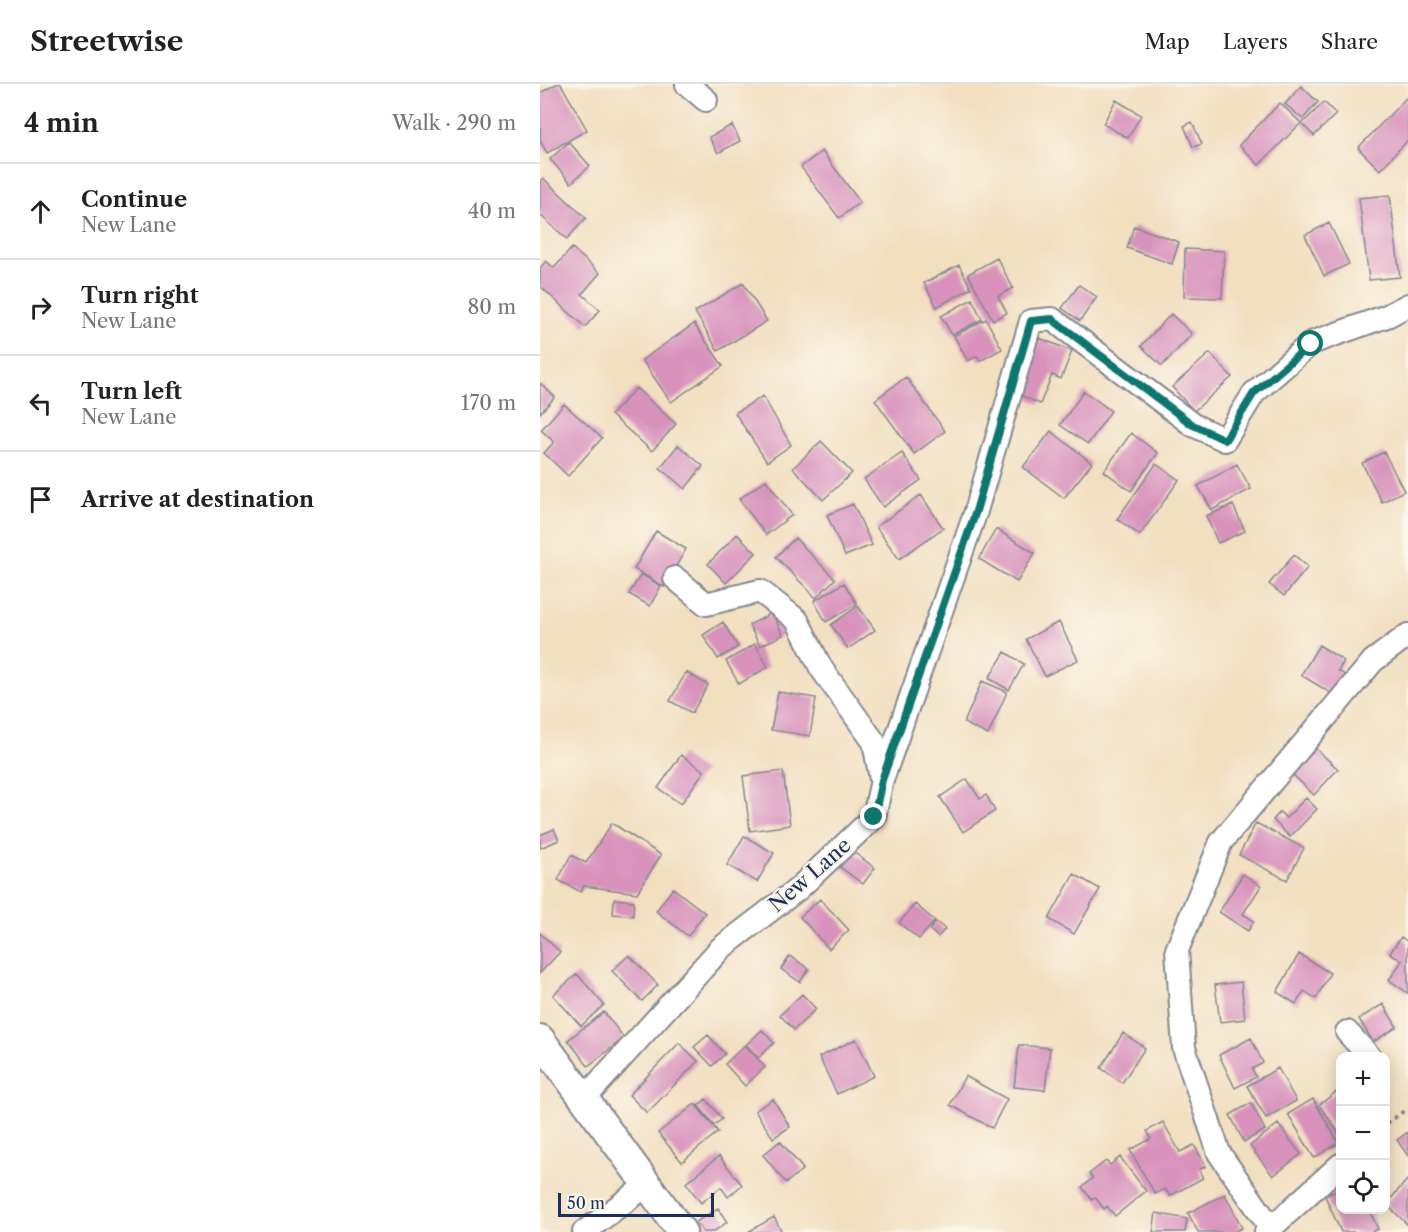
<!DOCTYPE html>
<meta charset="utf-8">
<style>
:root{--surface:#fff;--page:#f2f2f2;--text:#222;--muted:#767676;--line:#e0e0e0}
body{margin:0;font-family:"Libre Caslon Text",serif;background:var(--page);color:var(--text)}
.controls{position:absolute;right:18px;bottom:18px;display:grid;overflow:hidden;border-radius:12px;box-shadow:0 3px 15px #0003}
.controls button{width:54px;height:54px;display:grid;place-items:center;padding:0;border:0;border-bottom:2px solid var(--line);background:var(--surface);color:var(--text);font:30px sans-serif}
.scale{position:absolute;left:18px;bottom:15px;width:156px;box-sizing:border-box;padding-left:6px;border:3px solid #1b2f5e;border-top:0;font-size:16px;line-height:21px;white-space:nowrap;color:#1b2f5e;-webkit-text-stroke:4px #fbf7ec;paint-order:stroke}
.stop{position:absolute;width:18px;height:18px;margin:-14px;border:4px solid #0f766e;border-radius:50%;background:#fff}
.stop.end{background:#0f766e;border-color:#fff;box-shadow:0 2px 6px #0008}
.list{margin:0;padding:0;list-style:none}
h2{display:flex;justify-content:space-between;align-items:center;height:78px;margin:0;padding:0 24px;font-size:26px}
h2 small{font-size:20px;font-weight:400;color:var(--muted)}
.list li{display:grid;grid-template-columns:39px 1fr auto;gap:18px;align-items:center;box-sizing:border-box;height:96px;padding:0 24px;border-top:2px solid var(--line)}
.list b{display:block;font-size:22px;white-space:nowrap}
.list p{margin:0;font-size:20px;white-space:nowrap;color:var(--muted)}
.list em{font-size:20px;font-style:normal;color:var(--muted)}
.icon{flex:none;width:33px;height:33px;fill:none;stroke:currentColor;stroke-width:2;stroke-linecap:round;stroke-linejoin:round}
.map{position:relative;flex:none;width:868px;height:1148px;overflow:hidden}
header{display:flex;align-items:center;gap:36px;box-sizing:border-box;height:84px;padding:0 30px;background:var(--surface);border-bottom:2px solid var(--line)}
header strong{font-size:28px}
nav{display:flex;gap:33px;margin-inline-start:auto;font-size:21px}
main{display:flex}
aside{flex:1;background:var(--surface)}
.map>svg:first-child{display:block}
</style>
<header>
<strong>Streetwise</strong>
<nav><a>Map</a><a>Layers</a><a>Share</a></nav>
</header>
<main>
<aside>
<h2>4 min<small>Walk · 290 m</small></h2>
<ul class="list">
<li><svg class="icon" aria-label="ahead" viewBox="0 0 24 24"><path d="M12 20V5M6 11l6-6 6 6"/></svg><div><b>Continue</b><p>New Lane</p></div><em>40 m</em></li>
<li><svg class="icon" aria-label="right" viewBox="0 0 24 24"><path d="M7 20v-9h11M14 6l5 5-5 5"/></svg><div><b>Turn right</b><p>New Lane</p></div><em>80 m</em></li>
<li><svg class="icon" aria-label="left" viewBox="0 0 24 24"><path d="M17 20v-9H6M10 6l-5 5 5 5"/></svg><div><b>Turn left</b><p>New Lane</p></div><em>170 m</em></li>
<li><svg class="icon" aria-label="arrive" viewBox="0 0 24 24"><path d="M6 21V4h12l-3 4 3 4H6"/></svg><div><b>Arrive at destination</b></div></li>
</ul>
</aside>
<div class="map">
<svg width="868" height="1148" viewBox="0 0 868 1148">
<rect width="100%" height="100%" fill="#fbf7ec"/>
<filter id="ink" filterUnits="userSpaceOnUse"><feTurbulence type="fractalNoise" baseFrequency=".0167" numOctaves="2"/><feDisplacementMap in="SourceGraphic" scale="12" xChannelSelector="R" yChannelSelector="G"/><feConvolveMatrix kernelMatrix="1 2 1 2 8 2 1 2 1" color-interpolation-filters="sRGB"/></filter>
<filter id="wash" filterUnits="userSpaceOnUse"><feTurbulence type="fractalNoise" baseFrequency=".008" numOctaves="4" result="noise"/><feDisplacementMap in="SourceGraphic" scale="24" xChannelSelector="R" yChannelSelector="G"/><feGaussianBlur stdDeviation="1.35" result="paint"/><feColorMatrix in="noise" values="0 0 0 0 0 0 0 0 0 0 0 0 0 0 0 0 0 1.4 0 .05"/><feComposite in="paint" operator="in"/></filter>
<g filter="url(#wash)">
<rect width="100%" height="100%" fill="#f2dfc0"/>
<g id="blocks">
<path fill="#d892bc" d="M16,0H21L47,46L7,69L0,57V9Z
M761,2L778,18L763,35L745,20Z
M866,14L868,16V56L840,86L818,64Z
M576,16L601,31L588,54L563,40Z
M784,18L796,30L774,52L762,40Z
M740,19L761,39L719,81L699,61Z
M652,38L662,60L653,63L644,42Z
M192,41L200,57L178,69L169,53Z
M29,58L50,82L31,99L10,75Z
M282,67L320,118L299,134L261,83Z
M3,94L46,134L27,155L0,131V97Z
M850,111L860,193L829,196L819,114Z
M789,139L809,180L784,192L765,151Z
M594,142L639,158L632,180L587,164Z
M32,164L60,189L42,210L60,226L45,243L0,202V184L6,177L14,184Z
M645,165L684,167L682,214L644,213Z
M457,174L473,204L458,212L467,229L453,236L428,190Z
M419,181L431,204L397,223L384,199Z
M203,199L227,237L178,267L155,228Z
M539,201L557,213L540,237L522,224Z
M432,215L442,235L412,251L401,232Z
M631,230L652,250L622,282L601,262Z
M446,235L462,265L440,277L437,272L428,277L414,252Z
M154,240L183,282L131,318L102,276Z
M499,254L532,267L521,295L512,291L500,320L478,310Z
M670,269L692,293L654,327L632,303Z
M366,293L405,347L374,370L335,316Z
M0,299L15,313L0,329Z
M96,304L136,340L112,367L71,331Z
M544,307L571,327L548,360L520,341Z
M223,312L251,361L227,378L195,329Z
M24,320L62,354L28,392L4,369L14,358L1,346Z
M511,347L552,379L524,414L483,383Z
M591,349L618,369L591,407L564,387Z
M281,357L312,389L283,416L253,384Z
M138,361L163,382L145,405L120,384Z
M844,368L864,407L842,418L822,379Z
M362,369L381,396L343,423L324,395Z
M616,380L639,396L600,451L577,435Z
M697,380L711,405L672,426L658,402Z
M226,396L252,431L226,451L199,415Z
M381,411L403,444L359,475L336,443Z
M313,420L332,461L305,472L287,431Z
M693,421L705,447L678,459L666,432Z
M456,445L495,469L477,498L439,475Z
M116,447L146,465L124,503L94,485Z
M197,450L216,469L186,499L168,480Z
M255,454L295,495L276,514L236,473Z
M754,471L768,483L744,512L729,500Z
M101,490L121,502L110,522L89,510Z
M304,499L317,520L286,538L274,517Z
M318,522L335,546L308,565L291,541Z
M232,529L243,551L220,562L209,541Z
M183,538L198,563L178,575L163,551Z
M519,538L538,576L505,592L486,555Z
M215,560L228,583L199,600L186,577Z
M779,561L804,577L798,587L809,593L797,613L761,591Z
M465,568L484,580L469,606L449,594Z
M146,588L168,601L152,629L130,617Z
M442,597L467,608L448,651L424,639Z
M238,608L276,614L270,652L231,646Z
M774,663L798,685L774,711L751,689Z
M141,671L164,687L141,720L118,704Z
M243,687L250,741L210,747L203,692Z
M427,695L440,715L446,711L455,727L423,748L400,713Z
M766,714L777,725L750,753L733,736L740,728L746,734Z
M72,739L121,771L97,809L44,802L41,808L18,796L31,771L46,779Z
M716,739L764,764L747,796L699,771Z
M14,745L19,756L0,764V751Z
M204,752L234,769L217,798L187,781Z
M312,767L335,784L323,800L300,783Z
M534,790L560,805L534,850L509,835Z
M703,790L721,802L703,830L714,837L708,847L679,828Z
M133,804L165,829L148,852L116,827Z
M74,815L94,817L93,832L73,830Z
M280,815L309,846L289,865L260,833Z
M375,820L395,837L379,855L359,839Z
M396,838L405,845L398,853L390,846Z
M0,849L20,868L0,889Z
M861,853L868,858V909L849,896L862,877L850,869Z
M759,870L790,889L776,915L764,907L756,920L737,908Z
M89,871L118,901L102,917L72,887Z
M250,872L269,885L260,898L241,885Z
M37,890L64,921L41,942L13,911Z
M701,898L705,935L680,938L675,901Z
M262,910L276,925L254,946L240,931Z
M843,920L857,943L833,958L819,935Z
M64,928L84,954L48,982L28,956Z
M222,946L234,959L218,974L206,961Z
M583,949L605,964L582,999L561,984Z
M168,951L185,970L172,982L154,963Z
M711,954L723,979L712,985L716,993L695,1004L679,971Z
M316,955L334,992L297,1010L279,973Z
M139,959L158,977L107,1029L89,1011Z
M205,961L225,983L205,1002L185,980Z
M479,961L510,964L505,1006L474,1003Z
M738,984L756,1017L726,1034L707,1002Z
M425,992L467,1015L452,1044L410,1021Z
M800,1005V1051L779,1021Z
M166,1015L182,1035L174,1041L158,1022Z
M233,1015L250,1043L233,1054L215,1027Z
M773,1015L799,1059L774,1074L748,1030Z
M711,1019L725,1046L704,1058L690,1031Z
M155,1020L178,1048L142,1078L118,1049Z
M623,1038L640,1068L654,1061L666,1082L659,1086L663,1094L630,1112L625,1105L615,1110L590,1066L611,1055L607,1047Z
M738,1040L761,1070L733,1092L710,1062Z
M868,1048V1072L857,1056Z
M240,1057L263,1085L246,1099L223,1071Z
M179,1072L202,1101L188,1113L181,1103L161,1119L146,1099Z
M580,1073L606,1107L575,1132L567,1122L564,1125L555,1113L552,1116L542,1103L553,1094L549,1090L566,1077L570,1081Z
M868,1095V1141L846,1120Z
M800,1105V1126H841L831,1130L838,1145L831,1148H801L785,1112Z
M685,1110L702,1144L693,1148H658L648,1129Z
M178,1124L187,1138L173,1148H163L156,1138Z
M616,1129L647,1135L645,1148H613Z
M234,1133L242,1148H208Z"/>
</g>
</g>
<g filter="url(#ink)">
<use href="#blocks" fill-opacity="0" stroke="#86878f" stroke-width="1.5"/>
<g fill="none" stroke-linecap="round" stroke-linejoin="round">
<defs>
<path id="minor" d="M147,0L166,16
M135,494L166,520L220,507L257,536L281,584L334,658L341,695
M807,948L829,972
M44,1015L181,864L258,805L334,733L342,696L436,427L491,237L512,235L653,341L685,356L714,309L771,259L847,232L868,221
M731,1144L800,1081
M44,1148L107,1101
M726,1148L731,1144L679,1069L644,964L637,866L681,758L833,577L868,551"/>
<path id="major" d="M0,955L142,1148"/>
</defs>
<use href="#minor" stroke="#86878f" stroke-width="26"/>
<use href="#major" stroke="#86878f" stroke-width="32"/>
<path stroke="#86878f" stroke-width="4" stroke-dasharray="4.5 4.5" stroke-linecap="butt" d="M846,1040L868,1024"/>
<use href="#minor" stroke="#fff" stroke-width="22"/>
<use href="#major" stroke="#fff" stroke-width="28"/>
</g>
</g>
<g fill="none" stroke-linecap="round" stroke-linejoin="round" filter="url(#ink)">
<path stroke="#0f766e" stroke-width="8" d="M334,733L342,696L436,427L491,237L512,235L653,341L685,356L714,309L771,260"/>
</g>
<g text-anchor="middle" stroke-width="4.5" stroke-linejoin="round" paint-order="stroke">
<g font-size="21" fill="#1b2f5e" stroke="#fbf7ec">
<text transform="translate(270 791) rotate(-41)" y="7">New Lane</text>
</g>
</g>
</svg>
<div class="controls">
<button>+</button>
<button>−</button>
<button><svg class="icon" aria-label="locate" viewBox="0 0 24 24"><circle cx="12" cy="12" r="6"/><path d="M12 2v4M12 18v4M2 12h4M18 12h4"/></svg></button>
</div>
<div class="scale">50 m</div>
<div class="stop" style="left:771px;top:260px"></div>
<div class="stop end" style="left:334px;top:733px"></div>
</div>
</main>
